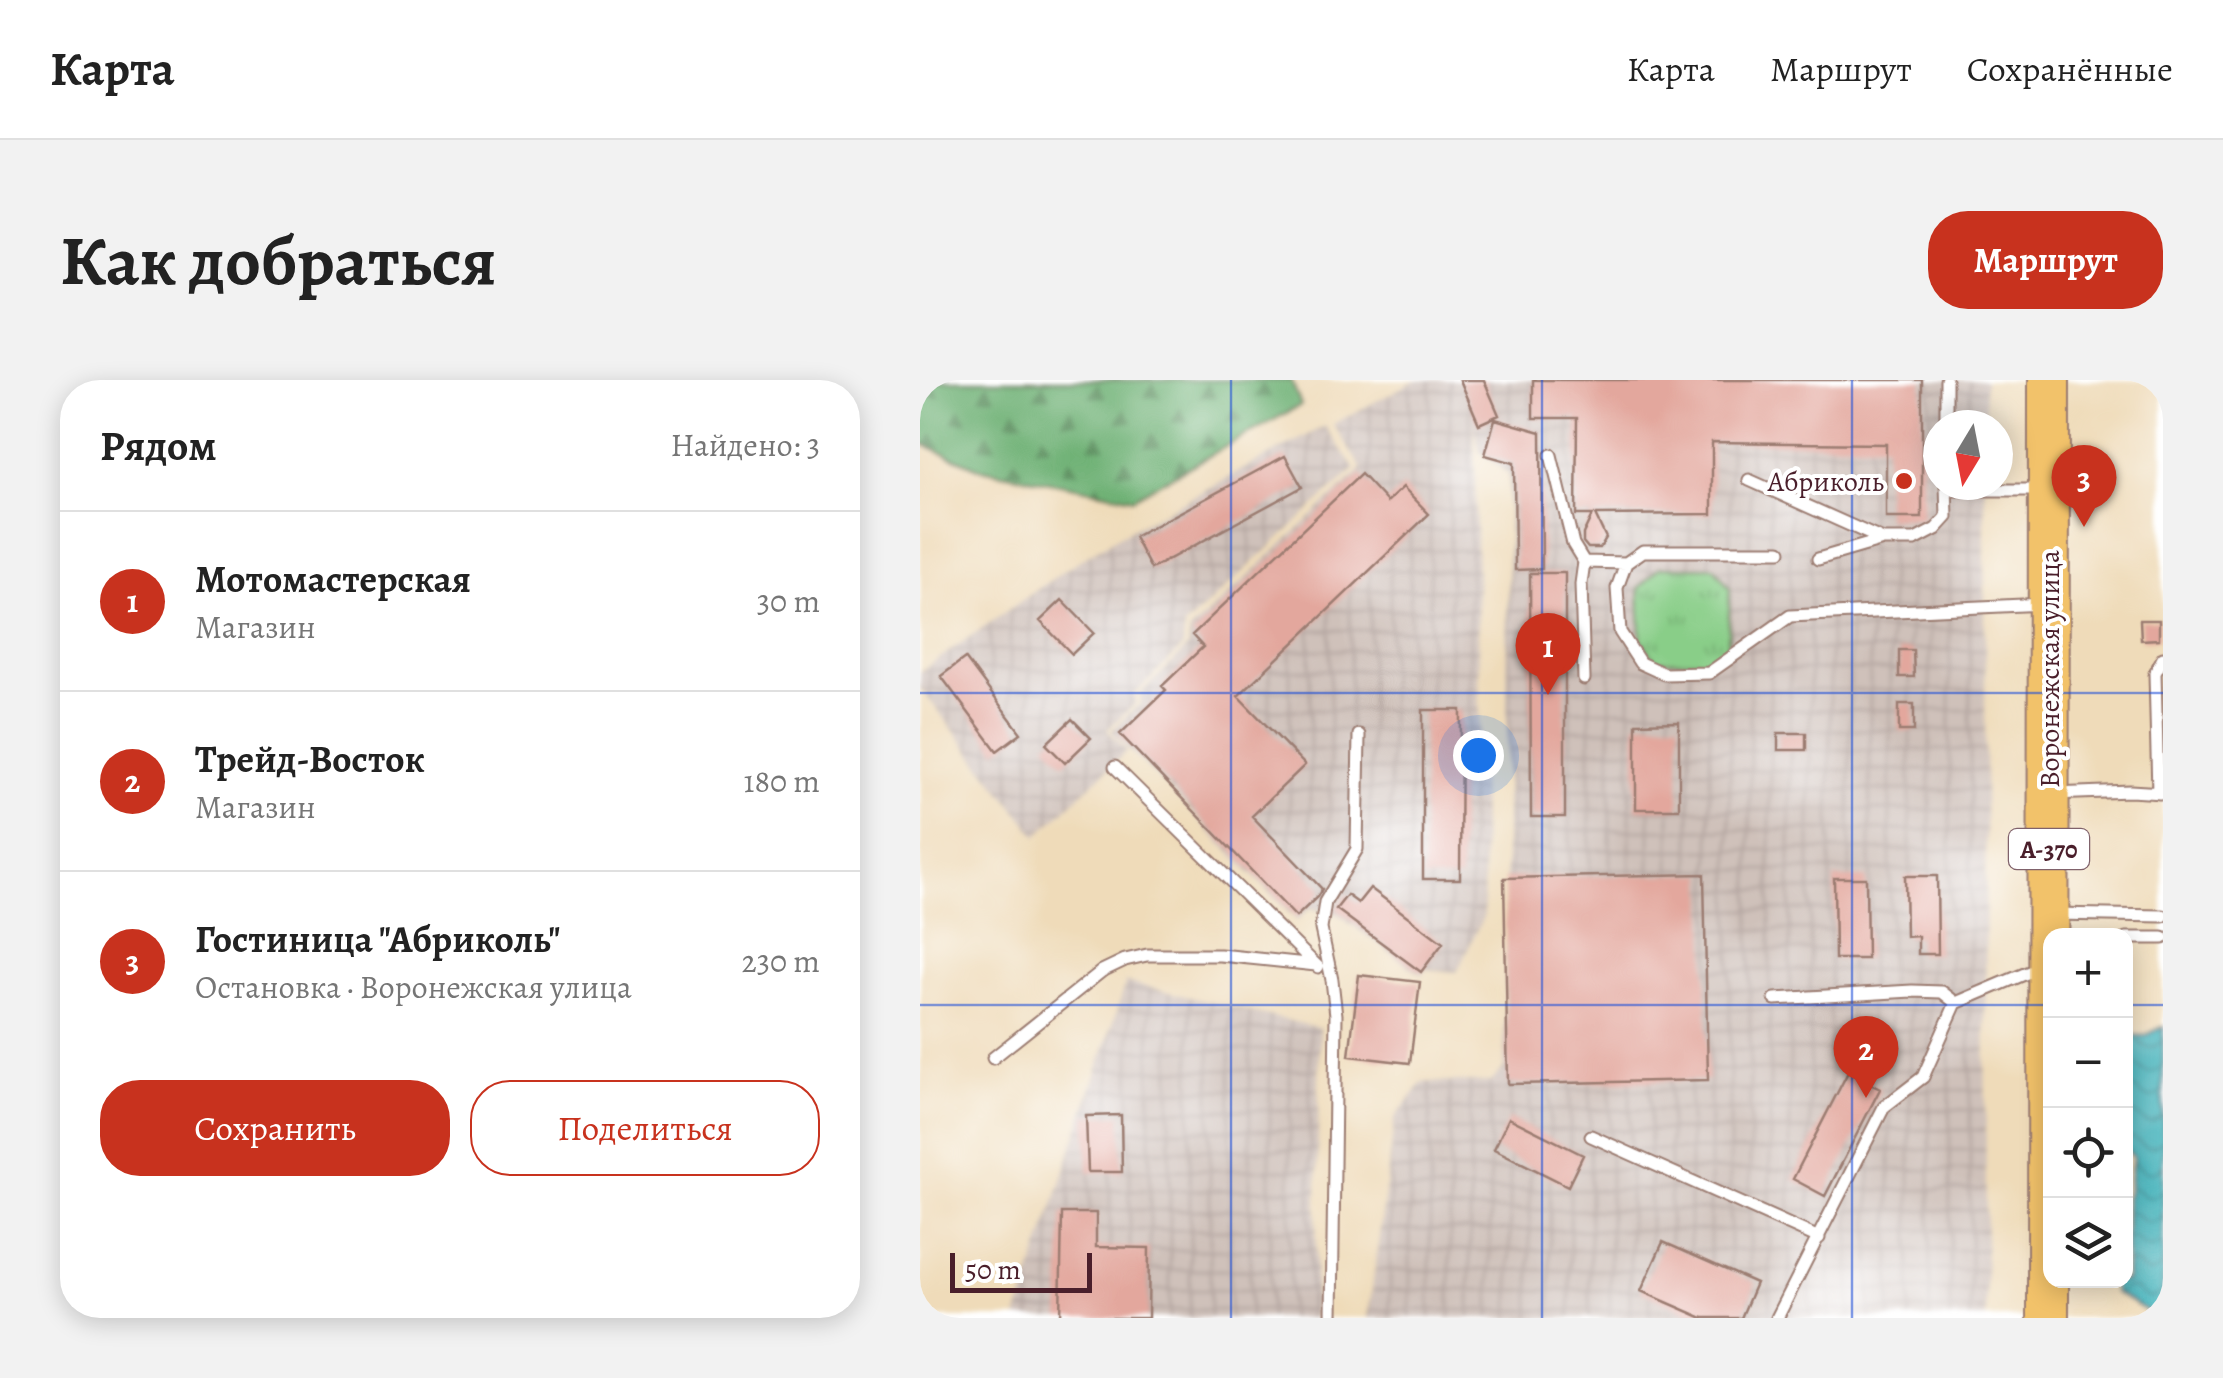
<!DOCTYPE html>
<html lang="ru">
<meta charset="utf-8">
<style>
:root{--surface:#fff;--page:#f2f2f2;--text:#222;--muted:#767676;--line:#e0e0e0;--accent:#c8321e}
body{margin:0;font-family:Alegreya,serif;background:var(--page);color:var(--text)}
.controls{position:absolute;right:30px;bottom:30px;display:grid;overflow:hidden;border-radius:20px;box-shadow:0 5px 25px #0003}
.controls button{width:90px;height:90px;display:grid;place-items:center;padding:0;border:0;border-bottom:2px solid var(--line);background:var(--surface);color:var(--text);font:50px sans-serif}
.compass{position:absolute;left:1003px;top:30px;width:90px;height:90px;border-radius:50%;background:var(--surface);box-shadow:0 5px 25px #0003;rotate:190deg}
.scale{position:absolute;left:30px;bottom:25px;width:142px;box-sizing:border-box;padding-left:10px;border:5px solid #4a1f2b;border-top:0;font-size:28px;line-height:35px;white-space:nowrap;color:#4a1f2b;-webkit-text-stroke:8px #fff;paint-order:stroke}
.you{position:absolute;left:558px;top:375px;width:35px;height:35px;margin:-25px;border:8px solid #fff;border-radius:50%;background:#1a73e8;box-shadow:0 0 0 15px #1a73e833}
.badge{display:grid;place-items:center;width:65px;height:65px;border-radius:50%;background:var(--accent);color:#fff;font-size:32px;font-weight:700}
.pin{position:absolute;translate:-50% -82px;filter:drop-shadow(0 2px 5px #0008)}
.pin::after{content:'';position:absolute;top:52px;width:35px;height:30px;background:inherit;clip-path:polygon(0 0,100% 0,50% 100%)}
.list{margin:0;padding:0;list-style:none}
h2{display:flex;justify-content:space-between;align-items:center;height:130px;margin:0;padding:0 40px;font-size:42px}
h2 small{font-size:32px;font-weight:400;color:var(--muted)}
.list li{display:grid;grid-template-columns:65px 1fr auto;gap:30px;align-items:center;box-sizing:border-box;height:180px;padding:0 40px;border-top:2px solid var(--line)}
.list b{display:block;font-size:38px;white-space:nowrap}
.list p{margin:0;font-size:32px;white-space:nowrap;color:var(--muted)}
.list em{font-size:32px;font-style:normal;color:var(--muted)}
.actions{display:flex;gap:20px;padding:30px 40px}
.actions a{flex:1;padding:22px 0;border:2px solid var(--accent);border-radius:40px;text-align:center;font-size:35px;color:var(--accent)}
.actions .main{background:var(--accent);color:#fff}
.icon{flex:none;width:55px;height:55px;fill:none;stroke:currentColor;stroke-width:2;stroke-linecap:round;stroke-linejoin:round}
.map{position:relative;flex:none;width:1243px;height:938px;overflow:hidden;border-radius:40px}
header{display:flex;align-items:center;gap:60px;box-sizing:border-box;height:140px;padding:0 50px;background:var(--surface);border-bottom:2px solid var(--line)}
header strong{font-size:48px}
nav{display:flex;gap:55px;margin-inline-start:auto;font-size:35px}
.intro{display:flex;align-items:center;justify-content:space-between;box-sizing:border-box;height:240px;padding:0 60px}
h1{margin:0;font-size:70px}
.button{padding:25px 45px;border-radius:40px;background:var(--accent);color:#fff;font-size:35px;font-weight:700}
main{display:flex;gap:60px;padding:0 60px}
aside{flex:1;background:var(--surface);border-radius:40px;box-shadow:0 5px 25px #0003}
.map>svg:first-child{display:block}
</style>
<header>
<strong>Карта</strong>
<nav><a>Карта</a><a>Маршрут</a><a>Сохранённые</a></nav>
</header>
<div class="intro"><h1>Как добраться</h1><a class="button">Маршрут</a></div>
<main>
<aside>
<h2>Рядом<small>Найдено: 3</small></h2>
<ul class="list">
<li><span class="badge">1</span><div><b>Мотомастерская</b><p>Магазин</p></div><em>30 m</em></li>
<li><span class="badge">2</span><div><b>Трейд-Восток</b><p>Магазин</p></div><em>180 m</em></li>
<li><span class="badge">3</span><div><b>Гостиница &quot;Абриколь&quot;</b><p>Остановка · Воронежская улица</p></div><em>230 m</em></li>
</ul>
<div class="actions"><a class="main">Сохранить</a><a>Поделиться</a></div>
</aside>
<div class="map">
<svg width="1243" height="938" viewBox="0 0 1243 938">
<defs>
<pattern id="industrial-grid" width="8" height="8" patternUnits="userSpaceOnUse" patternTransform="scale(2.5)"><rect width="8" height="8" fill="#cfc1ba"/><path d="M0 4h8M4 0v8" fill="none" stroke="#b3a5a0"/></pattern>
<pattern id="grass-tufts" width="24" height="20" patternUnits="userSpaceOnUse" patternTransform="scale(2.5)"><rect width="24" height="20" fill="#89ce88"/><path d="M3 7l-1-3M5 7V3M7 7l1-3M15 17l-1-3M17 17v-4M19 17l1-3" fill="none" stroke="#78b076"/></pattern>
<pattern id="forest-firs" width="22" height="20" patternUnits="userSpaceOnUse" patternTransform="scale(2.5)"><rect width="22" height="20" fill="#6eb174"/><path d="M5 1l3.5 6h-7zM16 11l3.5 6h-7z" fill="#5c8f5f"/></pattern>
<pattern id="water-waves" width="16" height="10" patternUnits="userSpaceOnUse" patternTransform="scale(2.5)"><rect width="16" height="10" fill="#40b1b9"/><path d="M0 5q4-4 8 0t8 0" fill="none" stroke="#388f97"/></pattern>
</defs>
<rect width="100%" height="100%" fill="#fff"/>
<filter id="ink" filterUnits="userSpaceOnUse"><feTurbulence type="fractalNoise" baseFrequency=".01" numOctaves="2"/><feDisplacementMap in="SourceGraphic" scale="20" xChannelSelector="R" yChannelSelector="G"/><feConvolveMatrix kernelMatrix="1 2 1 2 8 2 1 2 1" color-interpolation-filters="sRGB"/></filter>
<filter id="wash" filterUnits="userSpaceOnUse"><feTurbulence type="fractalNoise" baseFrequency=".0048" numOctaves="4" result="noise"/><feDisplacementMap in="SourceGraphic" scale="40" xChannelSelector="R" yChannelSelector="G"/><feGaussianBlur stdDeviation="2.25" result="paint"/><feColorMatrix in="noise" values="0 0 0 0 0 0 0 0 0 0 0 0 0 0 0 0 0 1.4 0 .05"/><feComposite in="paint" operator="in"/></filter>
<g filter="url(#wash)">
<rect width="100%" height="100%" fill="#efdbb9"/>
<path fill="url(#industrial-grid)" d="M496,0H1065V45H1018V105H1065L1066,938H448L475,738L503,702H571L584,688L589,95L560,72L554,45L564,535L537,592L506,589L502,595L417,534L390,528L377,541L191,351L221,323L220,314L268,267L270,251L442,89L413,44Z
M405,46L435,89L264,247L263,267L215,314L216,323L187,350L207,371L117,456L0,308V292L155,183L202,154Z
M206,602L400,648L395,938H97Z"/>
<path fill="url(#grass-tufts)" stroke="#6a765a" stroke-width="2.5" d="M740,187H794L810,209L808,266L791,281H737L721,261L719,208Z"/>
<path fill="url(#forest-firs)" stroke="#5c6850" stroke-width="2.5" d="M0,0H371L381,25L213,118L61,89L0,63Z"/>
<path fill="url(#water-waves)" stroke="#456872" stroke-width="2.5" d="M1243,647V935L1232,934L1194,912L1193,901H1206V818L1208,813L1213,777L1206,770V655L1224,656Z"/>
<g id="blocks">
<path fill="#e3a79d" d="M540,0H564L579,35L559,44Z
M613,0H1002V138H966V64L792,62V134L675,135L686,158L680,168H668L663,162V154L672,135H656L657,38H613Z
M575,39L621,52L622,189L595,190L594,83L565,75Z
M365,76L382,107L231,189L214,157Z
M441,94L467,122L483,107L509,134L318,316L385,385L332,436L402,509L397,517L376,537L200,354L246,310L242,306L283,267L272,255Z
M610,193H645V437H611Z
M142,220L174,253L152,274L120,241Z
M1220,240H1239V259L1221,260Z
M979,270H993L994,297H979Z
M45,278L101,353L77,371L21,296Z
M979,324H994V351H979Z
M503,330H541L540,499H503Z
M152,339L171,358L145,383L126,364Z
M759,342V429H716V343Z
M858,353H886V370H858Z
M784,494L788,700L588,704L584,498Z
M985,496H1017L1018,574H998V556L986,557Z
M914,498H946L947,579H915Z
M450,508L523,563L501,592L416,529L427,515L438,523Z
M439,595L500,602L490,683L429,676Z
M928,692L960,709L905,816L873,799Z
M201,735L202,792H168L166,736Z
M589,738L663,775L648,806L574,769Z
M142,833H176V867L229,868L228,938H140Z
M743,862L836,903L821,938H783L721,911Z"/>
</g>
</g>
<g filter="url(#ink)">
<use href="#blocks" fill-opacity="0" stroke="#9c7d72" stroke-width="2.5"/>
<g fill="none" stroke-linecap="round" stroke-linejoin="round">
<defs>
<path id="lane" d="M1026,0V45
M631,75L653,164L664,182L706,183L723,171H860
M829,100L963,160H995L1016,149L1027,137L1026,105
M1026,110H1124
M898,179L963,160
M664,182L661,204L664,299
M706,183L697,208L700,252L720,283L744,294L789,293L870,236L1124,224
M195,387L398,587
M1238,413L1235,293L1243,278
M1133,414L1210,411L1243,413
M1133,534L1243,536
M1206,558H1243
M855,619L992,611L1022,612L1036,623
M73,678L182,591L205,580L227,575H300L396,585
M671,756L899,858
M412,938L416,635L412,600L401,549L405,522L437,469L439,355
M857,938L964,727L1003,697L1036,623L1121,587"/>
<path id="highway" d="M1128,938L1129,0"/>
</defs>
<use href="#lane" stroke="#9c7d72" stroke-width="15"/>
<use href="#highway" stroke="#9c7d72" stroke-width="44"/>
<path stroke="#9c7d72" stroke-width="4" stroke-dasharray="2.5 8" stroke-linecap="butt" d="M1078,72H1099"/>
<use href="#lane" stroke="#fff" stroke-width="11"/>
<use href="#highway" stroke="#f2c26a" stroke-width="40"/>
</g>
</g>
<path fill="none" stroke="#1d4ed8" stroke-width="2.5" stroke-opacity="0.55" d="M311,0V938M622,0V938M932,0V938M0,313H1243M0,625H1130M1206,625H1243"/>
<circle fill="#c8321e" stroke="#fff" stroke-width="4" cx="984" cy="101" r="10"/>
<g text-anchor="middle" stroke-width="8" stroke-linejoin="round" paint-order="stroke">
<rect fill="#fff" stroke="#80626b" stroke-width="2.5" x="1089" y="449" width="80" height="40" rx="8"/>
<g font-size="25" font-weight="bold" fill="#4a1f2b">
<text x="1129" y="478">А-370</text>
</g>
<g font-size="28" fill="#4a1f2b" stroke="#fff" text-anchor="end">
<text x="964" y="111">Абриколь</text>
</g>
<g font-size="28" fill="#4a1f2b" stroke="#fff">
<text transform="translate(1129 289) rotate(-90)" y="10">Воронежская улица</text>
</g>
</g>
</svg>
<div class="controls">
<button>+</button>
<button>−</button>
<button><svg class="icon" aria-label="locate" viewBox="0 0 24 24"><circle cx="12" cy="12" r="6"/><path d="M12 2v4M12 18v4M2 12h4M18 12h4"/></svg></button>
<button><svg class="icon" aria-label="layers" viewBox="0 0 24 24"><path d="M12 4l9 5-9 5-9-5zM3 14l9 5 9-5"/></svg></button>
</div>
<svg class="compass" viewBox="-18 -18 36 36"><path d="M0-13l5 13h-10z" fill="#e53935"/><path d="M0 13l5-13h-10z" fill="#767676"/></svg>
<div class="scale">50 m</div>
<div class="you"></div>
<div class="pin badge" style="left:628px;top:315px">1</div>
<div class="pin badge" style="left:946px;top:718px">2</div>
<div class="pin badge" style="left:1164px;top:147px">3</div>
</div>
</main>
